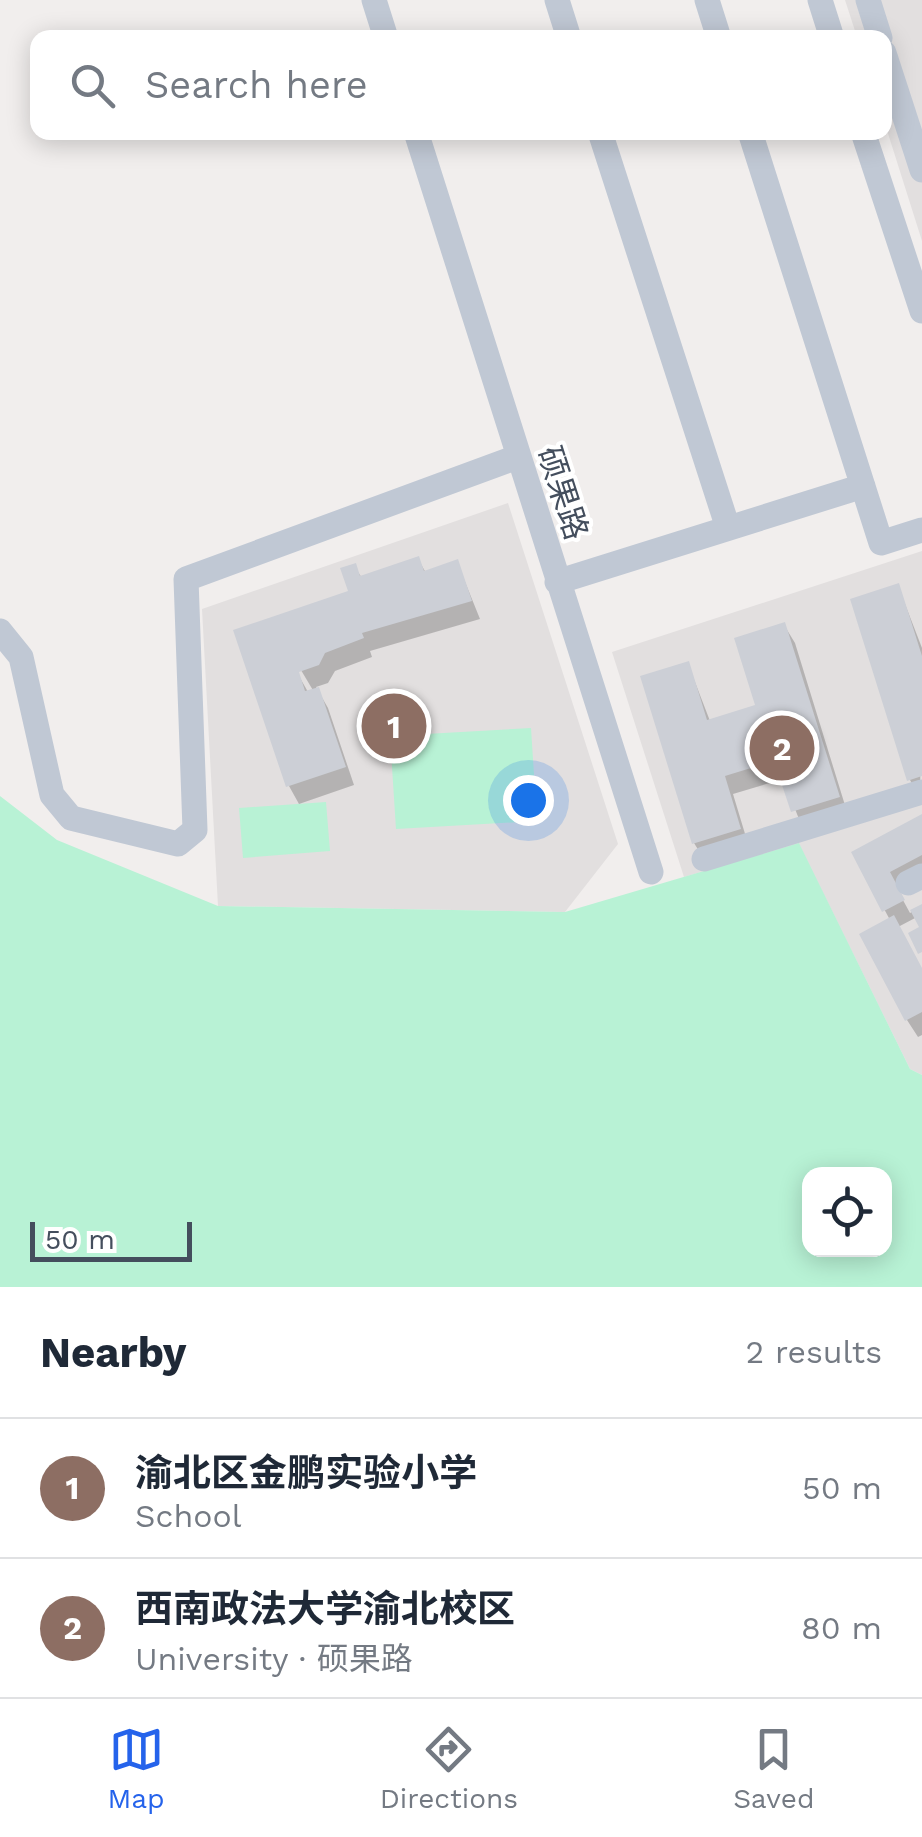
<!DOCTYPE html>
<meta charset="utf-8">
<style>
:root{--surface:#fff;--page:#f2f2f3;--text:#1f2937;--muted:#747a83;--line:#e0e1e3;--accent:#2563eb}
body{margin:0;font-family:"Work Sans","Noto Sans SC",sans-serif;background:var(--page);color:var(--text)}
.controls{position:absolute;right:30px;bottom:30px;display:grid;overflow:hidden;border-radius:20px;box-shadow:0 5px 25px #0003}
.controls button{width:90px;height:90px;display:grid;place-items:center;padding:0;border:0;border-bottom:2px solid var(--line);background:var(--surface);color:var(--text);font:50px sans-serif}
.scale{position:absolute;left:30px;bottom:25px;width:162px;box-sizing:border-box;padding-left:10px;border:5px solid #444e5d;border-top:0;font-size:28px;line-height:35px;white-space:nowrap;color:#444e5d;-webkit-text-stroke:8px #fff;paint-order:stroke}
.you{position:absolute;left:528px;top:800px;width:35px;height:35px;margin:-25px;border:8px solid #fff;border-radius:50%;background:#1a73e8;box-shadow:0 0 0 15px #1a73e833}
.badge{display:grid;place-items:center;width:65px;height:65px;border-radius:50%;background:var(--accent);color:#fff;font-size:32px;font-weight:700}
.pin{position:absolute;translate:-50% -50%;border:5px solid #fff;box-shadow:0 2px 10px #0006}
.list{margin:0;padding:0;list-style:none}
h2{display:flex;justify-content:space-between;align-items:center;height:130px;margin:0;padding:0 40px;font-size:42px}
h2 small{font-size:32px;font-weight:400;color:var(--muted)}
.list li{display:grid;grid-template-columns:65px 1fr auto;gap:30px;align-items:center;box-sizing:border-box;height:140px;padding:0 40px;border-top:2px solid var(--line)}
.list b{display:block;font-size:38px;white-space:nowrap}
.list p{margin:0;font-size:32px;white-space:nowrap;color:var(--muted)}
.list em{font-size:32px;font-style:normal;color:var(--muted)}
.icon{flex:none;width:55px;height:55px;fill:none;stroke:currentColor;stroke-width:2;stroke-linecap:round;stroke-linejoin:round}
.map{position:relative;flex:none;width:922px;height:1287px;overflow:hidden}
.search{position:absolute;background:var(--surface);box-shadow:0 5px 25px #0003;left:30px;right:30px;top:30px;height:110px;display:flex;align-items:center;gap:25px;box-sizing:border-box;padding:0 35px;border-radius:20px;color:var(--muted);font-size:38px}
.sheet{height:410px;background:var(--surface)}
nav{display:flex;justify-content:space-around;align-items:center;box-sizing:border-box;height:140px;border-top:2px solid var(--line);background:var(--surface);font-size:28px;color:var(--muted)}
nav a{display:grid;justify-items:center;gap:5px}
nav .on{color:var(--accent)}
.map>svg:first-child{display:block}
</style>
<div class="map">
<svg width="922" height="1287" viewBox="0 0 922 1287">
<rect width="100%" height="100%" fill="#f1eeed"/>
<path fill="#e2dfdf" d="M845,0H922V241L885,124L884,38L857,37Z
M508,503L618,844L565,912L218,906L202,609Z
M922,551V1075L910,1069L799,844L684,877L612,652Z"/>
<path fill="#b8f2d5" fill-rule="evenodd" d="M531,728L537,821L396,829L390,736Z
M0,796L57,840L218,906L565,912L799,843L910,1069L922,1075V1287H0ZM810,1174H884V1250H810Z
M326,802L330,851L243,858L239,808Z"/>
<path fill="#0003" fill-rule="evenodd" d="M418,559L426,573L457,562L480,619L370,651L372,657L335,671L328,683L316,687L328,708L354,785L299,804L289,786L236,631L351,593L354,566L362,578ZM295,660L314,692H308L291,662Z
M898,586L922,648L920,798L910,780Z
M784,625L795,643L848,815L803,829L783,779L733,794L749,847L705,861L694,843L643,678L688,664L710,721L758,707Z
M922,817V878L898,891L910,913L922,906V928L917,917L898,927L922,972V1035L918,1037L907,1020L890,920L854,853Z"/>
<path fill="#cccfd6" d="M419,556L424,571L458,559L472,601L362,633L364,638L325,653L319,665L299,672L305,691L319,687L346,767L286,787L233,630L348,591L340,568L356,563L360,576Z
M899,583L922,656V776L907,781L850,599Z
M785,622L840,797L791,812L774,761L725,776L741,829L692,844L640,676L689,661L707,720L755,705L734,638Z
M922,814V855L890,872L905,900L882,912L851,852Z
M922,904V952L918,954L908,933L919,927L910,910Z
M894,915L922,968V1012L905,1021L859,934Z"/>
<g fill="none" stroke-linecap="round" stroke-linejoin="round">
<path stroke="#c0c8d4" stroke-width="25" d="M374,0L386,38
M557,0L569,38
M707,0L719,38
M820,0L832,38
M868,0L880,38
M884,53L922,170
M416,132L651,872
M600,132L728,528
M750,132L881,543L922,530
M863,132L922,311
M557,582L863,486
M0,631L21,657L52,795L71,818L178,844L195,830L186,579L517,457
M704,859L922,792
M908,883L922,876"/>
</g>
<g text-anchor="middle" stroke-width="8" stroke-linejoin="round" paint-order="stroke">
<g font-size="32" fill="#444e5d" stroke="#fff">
<text transform="translate(563 493) rotate(72)" y="11">硕果路</text>
</g>
</g>
</svg>
<div class="controls">
<button><svg class="icon" aria-label="locate" viewBox="0 0 24 24"><circle cx="12" cy="12" r="6"/><path d="M12 2v4M12 18v4M2 12h4M18 12h4"/></svg></button>
</div>
<div class="scale">50 m</div>
<div class="you"></div>
<div class="pin badge" style="left:394px;top:726px;background:#8d6e63">1</div>
<div class="pin badge" style="left:782px;top:748px;background:#8d6e63">2</div>
<div class="search"><svg class="icon" aria-label="search" viewBox="0 0 24 24"><circle cx="10" cy="10" r="6"/><path d="M15 15l6 6"/></svg>Search here</div>
</div>
<section class="sheet">
<h2>Nearby<small>2 results</small></h2>
<ul class="list">
<li><span class="badge" style="background:#8d6e63">1</span><div><b>渝北区金鹏实验小学</b><p>School</p></div><em>50 m</em></li>
<li><span class="badge" style="background:#8d6e63">2</span><div><b>西南政法大学渝北校区</b><p>University · 硕果路</p></div><em>80 m</em></li>
</ul>
</section>
<nav>
<a class="on"><svg class="icon" aria-label="map" viewBox="0 0 24 24"><path d="M3 6l6-2 6 2 6-2v14l-6 2-6-2-6 2zM9 4v14M15 6v14"/></svg>Map</a>
<a><svg class="icon" aria-label="directions" viewBox="0 0 24 24"><path d="M12 3l9 9-9 9-9-9zM9 14v-3h6M13 9l2 2-2 2"/></svg>Directions</a>
<a><svg class="icon" aria-label="saved" viewBox="0 0 24 24"><path d="M7 4h10v16l-5-4-5 4z"/></svg>Saved</a>
</nav>
